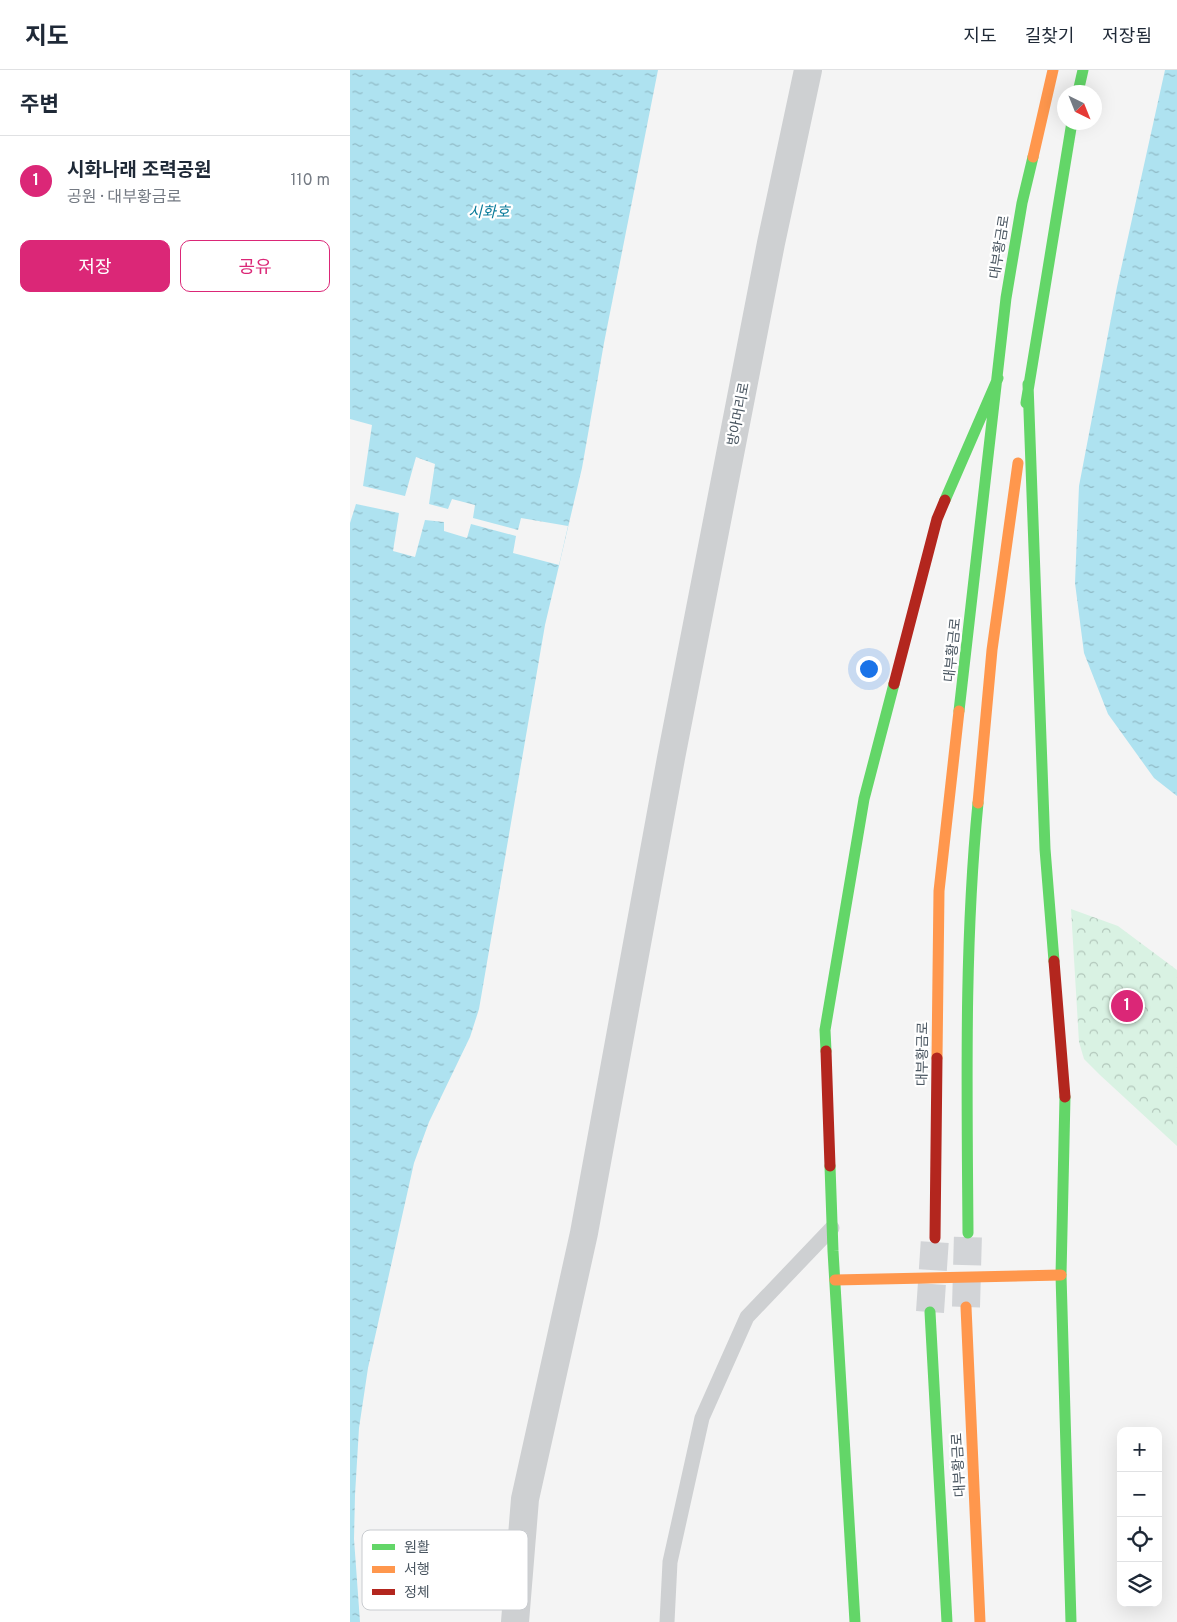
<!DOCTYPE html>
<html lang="ko">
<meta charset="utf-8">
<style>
:root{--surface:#fff;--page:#f6f6f7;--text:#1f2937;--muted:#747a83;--line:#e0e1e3;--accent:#db2777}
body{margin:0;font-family:Overpass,"Noto Sans KR",sans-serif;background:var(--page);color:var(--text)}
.controls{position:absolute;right:15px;bottom:15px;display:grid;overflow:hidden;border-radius:10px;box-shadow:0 5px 20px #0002}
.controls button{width:45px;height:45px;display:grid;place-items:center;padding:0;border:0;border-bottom:1px solid var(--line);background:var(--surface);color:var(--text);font:25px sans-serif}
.compass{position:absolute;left:707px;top:15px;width:45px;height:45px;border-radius:50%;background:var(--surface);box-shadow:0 5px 20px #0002;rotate:137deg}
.you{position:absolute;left:518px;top:598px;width:18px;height:18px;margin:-12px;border:4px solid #fff;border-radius:50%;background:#1a73e8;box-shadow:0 0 0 8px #1a73e833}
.badge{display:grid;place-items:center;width:32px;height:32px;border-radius:50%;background:var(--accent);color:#fff;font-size:16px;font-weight:700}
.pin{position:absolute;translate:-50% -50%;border:2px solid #fff;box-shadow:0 1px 5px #0006}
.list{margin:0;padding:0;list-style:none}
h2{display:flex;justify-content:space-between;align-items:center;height:65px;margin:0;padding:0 20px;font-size:21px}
h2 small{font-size:16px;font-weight:400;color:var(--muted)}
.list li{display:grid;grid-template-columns:32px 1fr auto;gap:15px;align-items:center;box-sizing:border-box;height:90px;padding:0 20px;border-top:1px solid var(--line)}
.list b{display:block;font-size:19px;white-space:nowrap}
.list p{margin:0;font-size:16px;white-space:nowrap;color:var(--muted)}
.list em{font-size:16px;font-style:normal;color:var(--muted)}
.actions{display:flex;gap:10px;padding:15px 20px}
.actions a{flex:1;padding:11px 0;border:1px solid var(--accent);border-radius:10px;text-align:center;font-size:18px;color:var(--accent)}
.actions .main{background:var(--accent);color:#fff}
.icon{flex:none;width:28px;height:28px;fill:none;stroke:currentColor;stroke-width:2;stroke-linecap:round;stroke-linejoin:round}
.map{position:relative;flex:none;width:827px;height:1552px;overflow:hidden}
header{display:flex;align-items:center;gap:30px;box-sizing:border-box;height:70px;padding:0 25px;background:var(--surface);border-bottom:1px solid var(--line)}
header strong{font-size:24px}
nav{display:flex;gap:28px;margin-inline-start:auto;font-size:18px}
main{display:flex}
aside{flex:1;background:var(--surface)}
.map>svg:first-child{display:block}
</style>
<header>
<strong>지도</strong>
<nav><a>지도</a><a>길찾기</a><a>저장됨</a></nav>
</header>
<main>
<aside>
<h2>주변<small></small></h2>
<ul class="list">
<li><span class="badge">1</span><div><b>시화나래 조력공원</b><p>공원 · 대부황금로</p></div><em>110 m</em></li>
</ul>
<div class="actions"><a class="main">저장</a><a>공유</a></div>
</aside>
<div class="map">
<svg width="827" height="1552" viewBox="0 0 827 1552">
<defs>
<pattern id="park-crowns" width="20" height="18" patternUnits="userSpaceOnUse" patternTransform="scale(1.25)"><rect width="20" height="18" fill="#d9f2e3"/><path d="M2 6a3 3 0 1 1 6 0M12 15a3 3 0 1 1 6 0" fill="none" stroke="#b2c7bb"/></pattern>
<pattern id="water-ripples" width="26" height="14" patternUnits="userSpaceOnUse" patternTransform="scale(1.25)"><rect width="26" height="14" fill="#aee2f0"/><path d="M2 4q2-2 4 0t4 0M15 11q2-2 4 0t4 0" fill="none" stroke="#90bac6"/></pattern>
</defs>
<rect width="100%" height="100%" fill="#f4f4f4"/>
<path fill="url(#park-crowns)" d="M721,839L768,856L827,900V1076L750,1005L734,989L729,972Z"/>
<path fill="url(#water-ripples)" d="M0,0H308L254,273L232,398L195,555L129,939L120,967L79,1052L64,1093L18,1298L9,1358L5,1425L4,1469L10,1552H0Z
M815,0H827V726L804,708L758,644L734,583L725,513L729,416L767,217Z"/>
<path fill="#f4f4f4" d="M0,349L22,355L13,416L55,426L66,387L85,394L79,434L98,439L102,429L125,435L123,448L168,460L171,448L218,456L209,495L163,483L166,466L121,454L117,468L94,461V452L75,450L65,487L43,481L49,443L6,434L0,453Z"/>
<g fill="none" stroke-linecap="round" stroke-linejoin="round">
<path stroke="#d2d4d7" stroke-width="28" stroke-dasharray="28 14" stroke-linecap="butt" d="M616,1237L618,1163
M580,1242L585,1168"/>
<path stroke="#ced0d2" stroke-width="15" d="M317,1552L320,1492L352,1348L397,1247L482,1158"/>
<path stroke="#ced0d2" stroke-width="28" d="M165,1552L175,1429L234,1163L321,688L421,173L458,0"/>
<path stroke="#63d668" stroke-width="11" d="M728,22L733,0
M678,314L695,779L704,891
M676,333L722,52
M595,430L648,308
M609,641L656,228L672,133L683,87
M476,981L475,960L514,729L544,614
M715,1027L711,1205L721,1552
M480,1096L483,1181L505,1552
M618,1163C617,1020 614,876 628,733
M580,1242L597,1552"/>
<path stroke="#ff974d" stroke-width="11" d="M683,87L703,0
M628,733L642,580L668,393
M587,988L589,821L609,641
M485,1210L711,1205
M616,1237L630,1552"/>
<path stroke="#b3261e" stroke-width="11" d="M544,614L587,449L595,430
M704,891L715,1027
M476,981L480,1096
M585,1168L587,988"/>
</g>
<g text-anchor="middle" stroke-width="4.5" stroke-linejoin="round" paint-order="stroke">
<g font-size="14" fill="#4a5661" stroke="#fff">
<text transform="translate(649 177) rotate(-81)" y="5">대부황금로</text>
<text transform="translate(388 344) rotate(-79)" y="5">방아머리로</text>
<text transform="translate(602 580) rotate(-84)" y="5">대부황금로</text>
<text transform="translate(572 984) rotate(-89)" y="5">대부황금로</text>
<text transform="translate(608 1395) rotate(-93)" y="5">대부황금로</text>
</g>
<g font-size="15" font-style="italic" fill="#0c7c9b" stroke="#fff">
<text x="139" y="147">시화호</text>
</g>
</g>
<rect x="12" y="1460" width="166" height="80" rx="8" fill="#fff" stroke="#c9ccd0" stroke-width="1"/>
<rect x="22" y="1474" width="23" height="6" fill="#63d668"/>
<rect x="22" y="1496" width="23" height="7" fill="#ff974d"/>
<rect x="22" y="1519" width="23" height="6" fill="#b3261e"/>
<g font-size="14" fill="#4a5661">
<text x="54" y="1482">원활</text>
<text x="54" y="1504">서행</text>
<text x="54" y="1527">정체</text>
</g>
</svg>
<div class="controls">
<button>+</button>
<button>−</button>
<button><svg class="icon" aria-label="locate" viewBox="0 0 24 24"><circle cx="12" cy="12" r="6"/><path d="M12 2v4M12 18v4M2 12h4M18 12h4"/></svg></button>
<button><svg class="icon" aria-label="layers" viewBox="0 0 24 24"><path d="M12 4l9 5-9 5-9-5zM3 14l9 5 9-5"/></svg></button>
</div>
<svg class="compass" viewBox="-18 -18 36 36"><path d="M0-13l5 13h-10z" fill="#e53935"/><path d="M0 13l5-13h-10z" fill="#747a83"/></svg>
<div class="you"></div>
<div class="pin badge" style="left:777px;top:936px">1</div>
</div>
</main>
